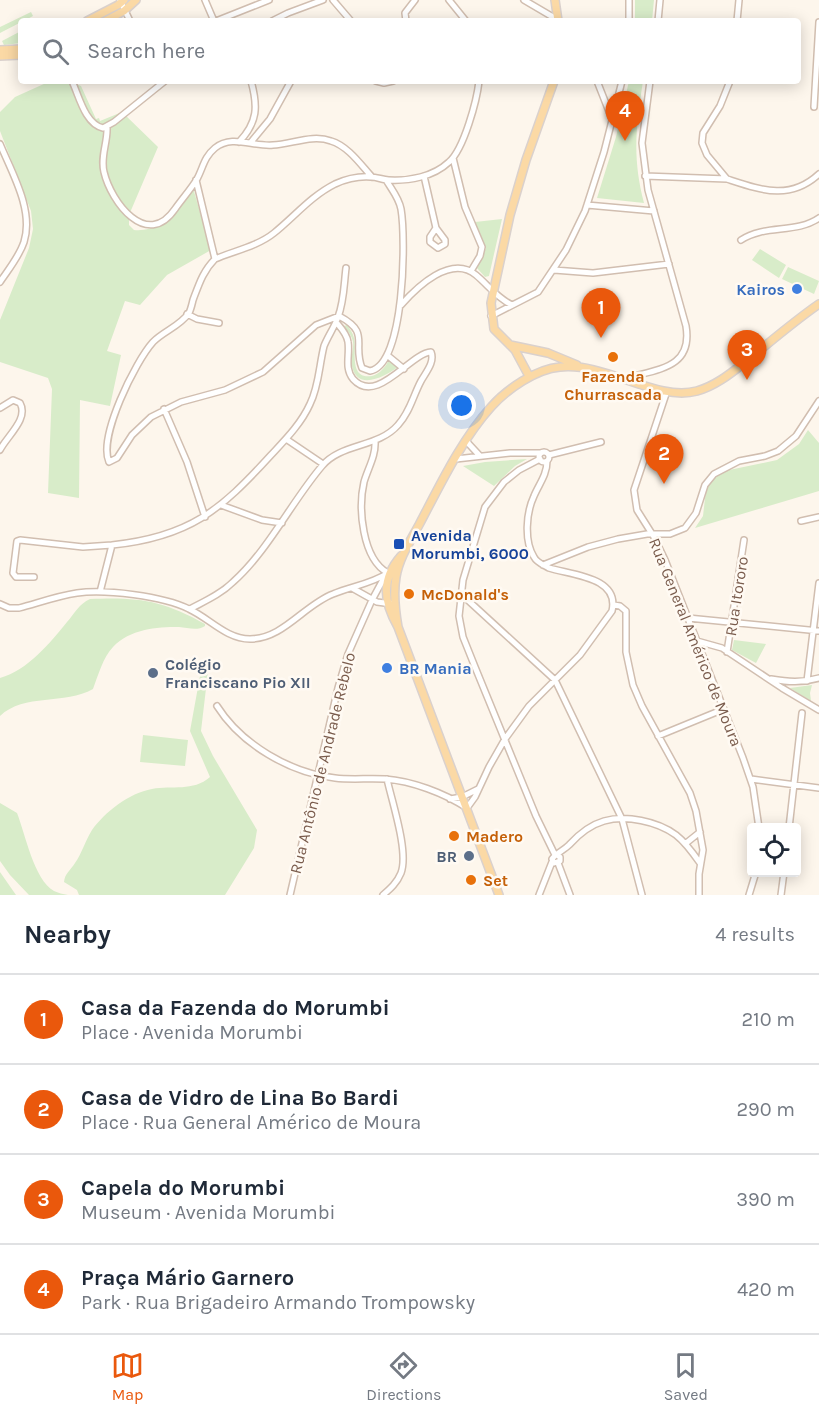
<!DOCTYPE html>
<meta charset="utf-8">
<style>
:root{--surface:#fff;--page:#f6f6f7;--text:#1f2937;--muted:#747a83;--line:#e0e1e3;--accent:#ea580c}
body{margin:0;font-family:Karla,sans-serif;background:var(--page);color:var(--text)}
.controls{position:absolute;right:18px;bottom:18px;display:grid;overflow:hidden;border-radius:6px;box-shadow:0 3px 15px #0003}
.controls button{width:54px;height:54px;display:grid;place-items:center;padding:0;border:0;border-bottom:2px solid var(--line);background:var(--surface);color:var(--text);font:30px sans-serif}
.you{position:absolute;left:462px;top:406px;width:21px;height:21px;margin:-15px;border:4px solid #fff;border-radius:50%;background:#1a73e8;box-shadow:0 0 0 9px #1a73e833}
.badge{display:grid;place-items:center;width:39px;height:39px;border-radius:50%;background:var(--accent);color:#fff;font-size:20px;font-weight:700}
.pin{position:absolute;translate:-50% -50px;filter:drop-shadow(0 2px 3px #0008)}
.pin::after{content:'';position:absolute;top:32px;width:21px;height:18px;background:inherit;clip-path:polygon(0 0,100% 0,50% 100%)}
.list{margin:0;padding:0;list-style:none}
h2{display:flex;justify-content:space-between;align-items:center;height:78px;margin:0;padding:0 24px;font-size:26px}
h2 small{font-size:20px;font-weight:400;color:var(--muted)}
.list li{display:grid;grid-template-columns:39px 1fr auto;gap:18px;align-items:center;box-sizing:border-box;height:90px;padding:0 24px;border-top:2px solid var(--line)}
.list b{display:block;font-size:22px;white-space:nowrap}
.list p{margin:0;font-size:20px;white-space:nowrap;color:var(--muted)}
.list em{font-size:20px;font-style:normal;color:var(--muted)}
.icon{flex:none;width:33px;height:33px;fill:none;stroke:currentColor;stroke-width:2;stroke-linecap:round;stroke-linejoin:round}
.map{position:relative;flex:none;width:819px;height:895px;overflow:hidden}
.search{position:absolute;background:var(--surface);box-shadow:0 3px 15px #0003;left:18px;right:18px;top:18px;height:66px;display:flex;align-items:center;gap:15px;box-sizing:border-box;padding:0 21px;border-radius:6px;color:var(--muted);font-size:22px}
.sheet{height:438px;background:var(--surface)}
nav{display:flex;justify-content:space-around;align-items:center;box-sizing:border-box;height:84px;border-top:2px solid var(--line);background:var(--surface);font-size:16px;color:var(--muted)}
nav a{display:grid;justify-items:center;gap:3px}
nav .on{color:var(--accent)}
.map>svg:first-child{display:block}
</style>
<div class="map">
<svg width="819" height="895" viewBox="0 0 819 895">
<rect width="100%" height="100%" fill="#fdf6ec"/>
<path fill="#d8ecc9" d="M635,0H654L652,21H635Z
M31,12L33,16L0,33V27Z
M21,31V43L4,45L2,41Z
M60,81H71L86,118L92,124L97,122L90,116L76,84L81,86L96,119L99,118L100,121L122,112L158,147L129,215V225L134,230C151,232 169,221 179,207C184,201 187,193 193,188L211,250L167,275L140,305L125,301L107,351L121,355L110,406L80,400L79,498L48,493L52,389L48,378L0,362V320L29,248L33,229L31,211L0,131V112L15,97L46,83Z
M629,81H643C636,127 632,157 644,203L597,198L616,137Z
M502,219L489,276L485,277L477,268L486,248L475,222Z
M760,249L786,265L779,278L752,260Z
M788,267L819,281L814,294L782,279Z
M347,325C350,329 353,333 354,338C357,350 348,380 372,376C380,374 386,366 389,360L398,367C386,376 357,392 352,366C350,358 354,350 353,342C352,336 348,331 344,326Z
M808,430L819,443V491L695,528L703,516L707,481L729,470L777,460L799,444Z
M527,459L515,466L494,486L463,466L485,462Z
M90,599C138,597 162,600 205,624V626C198,631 188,628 179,627C156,627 130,629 113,647C103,657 98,676 93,689C65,705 24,693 0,716V678C28,670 49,644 67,622C75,613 79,604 90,599Z
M734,640L766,644L756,663L732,650Z
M205,658L209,663L201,731L213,756L257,830L254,848L225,895H79L77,890L64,882C65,873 70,871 75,863C82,853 85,841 92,830C105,812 129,793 152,789C172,785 193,792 210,777L190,731L202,665Z
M812,685L810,693L811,701L790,688Z
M143,735L188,740L185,766L140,762Z
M0,803L17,813C25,833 34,880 54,891C58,893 63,894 68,895H29L10,875L0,861Z
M0,872L16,895H0Z"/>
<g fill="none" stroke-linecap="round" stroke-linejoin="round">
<defs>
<path id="minor" d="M120,0L130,21
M205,0L214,21
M333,0L351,21
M449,0L466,21
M524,0L558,20
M216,21L269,0
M272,21L288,13L323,0
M406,21L405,13L415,0
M629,21V0
M658,21L660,0
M737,21L739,0
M72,81C79,96 85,124 103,128L114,122L165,81
M376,81L384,83L393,81
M597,81L612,119
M814,107L819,22
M107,127C108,142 100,157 104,172C111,202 147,250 175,209C182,199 191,189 197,179C203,168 204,157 215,148C232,134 253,147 273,145C292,144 313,134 331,141C348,146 361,165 372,177
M239,142C258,122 258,106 251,81
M251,142L270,119L291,81
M0,144C12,173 34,210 24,242C19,257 8,270 0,282
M453,158L465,207L482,247L480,256L471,271
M424,176L436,228L445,240V244L438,248L430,242V237L436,228
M645,176L727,179L707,155L702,143L703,133L720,106L730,81
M727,179C761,190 790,201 819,174
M196,180L215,259
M386,180C392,190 399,198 401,209C406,238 405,365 370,371L362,368C352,343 371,333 339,316L316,325L263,372L225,390L181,402L151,417L132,435L117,458L109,462C98,437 135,362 153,342C164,331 180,326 189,313C191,309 192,304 193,300C199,284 203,271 215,259C234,251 258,246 274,233C294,217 311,196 335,184C346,179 358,176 371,177C377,177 383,180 389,180C409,181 433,177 449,162C464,149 477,100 479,81
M587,205L654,211
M741,240C765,224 796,234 819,218
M554,270L593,273L669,264
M401,305C417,287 451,254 476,275C488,285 497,298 512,305
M187,314L197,319L219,323
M491,316L538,292L566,250L585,211L604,152L622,81
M387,355L404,369
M627,378C658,369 693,368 686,326L648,190L642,143L650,81
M667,391L634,490L637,510L654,537L665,560L743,758L753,787L759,828
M0,408L13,400L20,403C29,419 7,436 0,450
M164,409L187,462L205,517
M286,439L323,464
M375,441C376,456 368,468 364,482C358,508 362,559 388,573
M467,442L480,456
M539 457a5 5 0 1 1 10 0a5 5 0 1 1-10 0Z
M549,455L601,442
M456,459L510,453H540
M540,459L519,470L504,482L485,507L463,580L459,616L463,637L475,667L536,816L555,855
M221,505L262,520L282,523
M801,521L819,517
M543,565L588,547L618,539L647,534H670L685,528L696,513L705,485L714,474L739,461L765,456L778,451L796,436L819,401
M34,577H16L13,573L17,541L20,540L83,547L112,545
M352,588L377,602L392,604
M100,592L112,545C189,537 220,511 271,455C285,440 301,424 310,404C319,386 319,366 324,346C328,336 334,328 338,317C344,302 344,284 346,268
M460,593L555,680L622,819L642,895
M0,604L9,608H19C38,603 57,596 77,593C105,589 163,596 189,609C209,618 226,639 250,639C283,639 304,605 333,594C352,586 371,584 388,573
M614,605L620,606L626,611V652L633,685L642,706L690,793L696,811L703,850L699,874V895
M190,609C205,601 221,594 233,582C268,551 292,501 322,466C341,443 378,448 398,425C410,412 413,396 421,381C426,372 435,362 431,352C410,353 377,406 353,379C344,368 350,355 348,342C347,334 341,328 336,322
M688,618L819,631
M697,641L722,648L782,688L819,710
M727,652L744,540
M771,679C788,682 802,683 819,678
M807,681L819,583
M217,706C241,744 290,773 335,778C351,780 368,778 385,779C412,781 444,793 467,808L475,797L489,767L505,739L529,706L580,655L612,611C620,577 572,575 549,568C544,565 537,563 534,557C524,541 526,513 534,496C539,484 547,475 547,461
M658,736L724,709
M751,779L819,788
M450,799L462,797L478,789
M789,828L802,713
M685,844L700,832
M557,855L560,857V861L554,863L552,859C555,854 564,850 569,845C578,835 590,825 604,821C626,815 657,821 676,835C685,842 693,853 700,863
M558,863L570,895
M290,895L338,688L348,654L372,600L385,576
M383,895C390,889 397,883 401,873C409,852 392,802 387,779
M539,895L552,862
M749,895L756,872
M781,895L784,872"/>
<path id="major" d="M555,0L558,21
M87,21L118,5L124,0
M105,21L124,11L136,0
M0,50L21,49
M0,56L21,55
M510,345L548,353L577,365
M529,376L515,350L494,329L491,303L510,215L526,160L554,81
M401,556C381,579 383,601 398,627L499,895
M398,627C395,610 393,594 396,577C399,558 411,540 420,523C440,485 462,439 491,407C507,389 536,369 560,367C606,362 656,402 697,391C715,386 730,374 744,363C769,343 793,322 819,304"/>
</defs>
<use href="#minor" stroke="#d1beb0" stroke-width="8"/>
<use href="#major" stroke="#dad1cd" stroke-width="10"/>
<use href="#minor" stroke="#fff" stroke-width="5"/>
<use href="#major" stroke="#fbd9a5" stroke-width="7"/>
</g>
<g fill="#3f7fe0" stroke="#fffaf3" stroke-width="2">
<circle cx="797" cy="289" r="6"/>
<circle cx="387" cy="668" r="6"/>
</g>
<g fill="#e8710a" stroke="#fffaf3" stroke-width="2">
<circle cx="613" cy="357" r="6"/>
<circle cx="409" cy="594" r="6"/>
<circle cx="454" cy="836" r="6"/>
<circle cx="471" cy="880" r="6"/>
</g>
<rect fill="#1a4fb4" stroke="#fffaf3" stroke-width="2" x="393" y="538" width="12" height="12" rx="3"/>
<g fill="#5c6f8a" stroke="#fffaf3" stroke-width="2">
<circle cx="153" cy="673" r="6"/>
<circle cx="469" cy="856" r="6"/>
</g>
<g text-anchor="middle" stroke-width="5" stroke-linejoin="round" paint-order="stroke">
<g font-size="16" font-weight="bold" fill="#366cbe" stroke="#fffaf3" text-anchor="end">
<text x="785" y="295">Kairos</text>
<text x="399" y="674" text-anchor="start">BR Mania</text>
</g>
<g font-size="16" font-weight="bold" fill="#c56008" stroke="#fffaf3" text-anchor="start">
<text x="613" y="382" text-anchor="middle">Fazenda<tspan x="613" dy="18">Churrascada</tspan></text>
<text x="421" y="600">McDonald's</text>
<text x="466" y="842">Madero</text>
<text x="483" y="886">Set</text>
</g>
<g font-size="16" font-weight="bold" fill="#164399" stroke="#fffaf3" text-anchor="start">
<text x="411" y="541">Avenida<tspan x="411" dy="18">Morumbi, 6000</tspan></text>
</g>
<g font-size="16" fill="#7a5c4d" stroke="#fffaf3">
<text transform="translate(736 596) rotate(-81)" y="6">Rua Itororo</text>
<text transform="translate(696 642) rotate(68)" y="6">Rua General Américo de Moura</text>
<text transform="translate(322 763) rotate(-76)" y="6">Rua Antônio de Andrade Rebelo</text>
</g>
<g font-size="16" font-weight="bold" fill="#4e5e75" stroke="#fffaf3" text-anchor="start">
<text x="165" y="670">Colégio<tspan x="165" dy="18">Franciscano Pio XII</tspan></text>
<text x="457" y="862" text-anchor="end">BR</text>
</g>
</g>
</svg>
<div class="controls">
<button><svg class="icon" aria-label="locate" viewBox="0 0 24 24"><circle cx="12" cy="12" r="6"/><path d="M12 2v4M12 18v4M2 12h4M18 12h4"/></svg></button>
</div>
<div class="you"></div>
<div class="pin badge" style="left:601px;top:338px">1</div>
<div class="pin badge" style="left:664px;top:484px">2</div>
<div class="pin badge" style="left:747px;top:380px">3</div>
<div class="pin badge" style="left:625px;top:141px">4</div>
<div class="search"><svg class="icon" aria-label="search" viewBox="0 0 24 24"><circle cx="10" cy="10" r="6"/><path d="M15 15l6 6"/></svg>Search here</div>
</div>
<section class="sheet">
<h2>Nearby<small>4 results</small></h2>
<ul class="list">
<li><span class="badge">1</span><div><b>Casa da Fazenda do Morumbi</b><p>Place · Avenida Morumbi</p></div><em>210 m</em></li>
<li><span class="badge">2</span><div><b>Casa de Vidro de Lina Bo Bardi</b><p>Place · Rua General Américo de Moura</p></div><em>290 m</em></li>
<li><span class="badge">3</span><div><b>Capela do Morumbi</b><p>Museum · Avenida Morumbi</p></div><em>390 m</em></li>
<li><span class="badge">4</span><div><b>Praça Mário Garnero</b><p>Park · Rua Brigadeiro Armando Trompowsky</p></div><em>420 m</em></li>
</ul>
</section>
<nav>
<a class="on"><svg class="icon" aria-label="map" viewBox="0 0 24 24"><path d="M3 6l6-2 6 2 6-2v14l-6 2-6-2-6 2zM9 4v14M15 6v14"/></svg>Map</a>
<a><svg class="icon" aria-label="directions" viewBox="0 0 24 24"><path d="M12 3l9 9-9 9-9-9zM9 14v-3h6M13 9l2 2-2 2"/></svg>Directions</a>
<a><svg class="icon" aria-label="saved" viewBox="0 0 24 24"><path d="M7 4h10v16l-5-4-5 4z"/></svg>Saved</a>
</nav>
